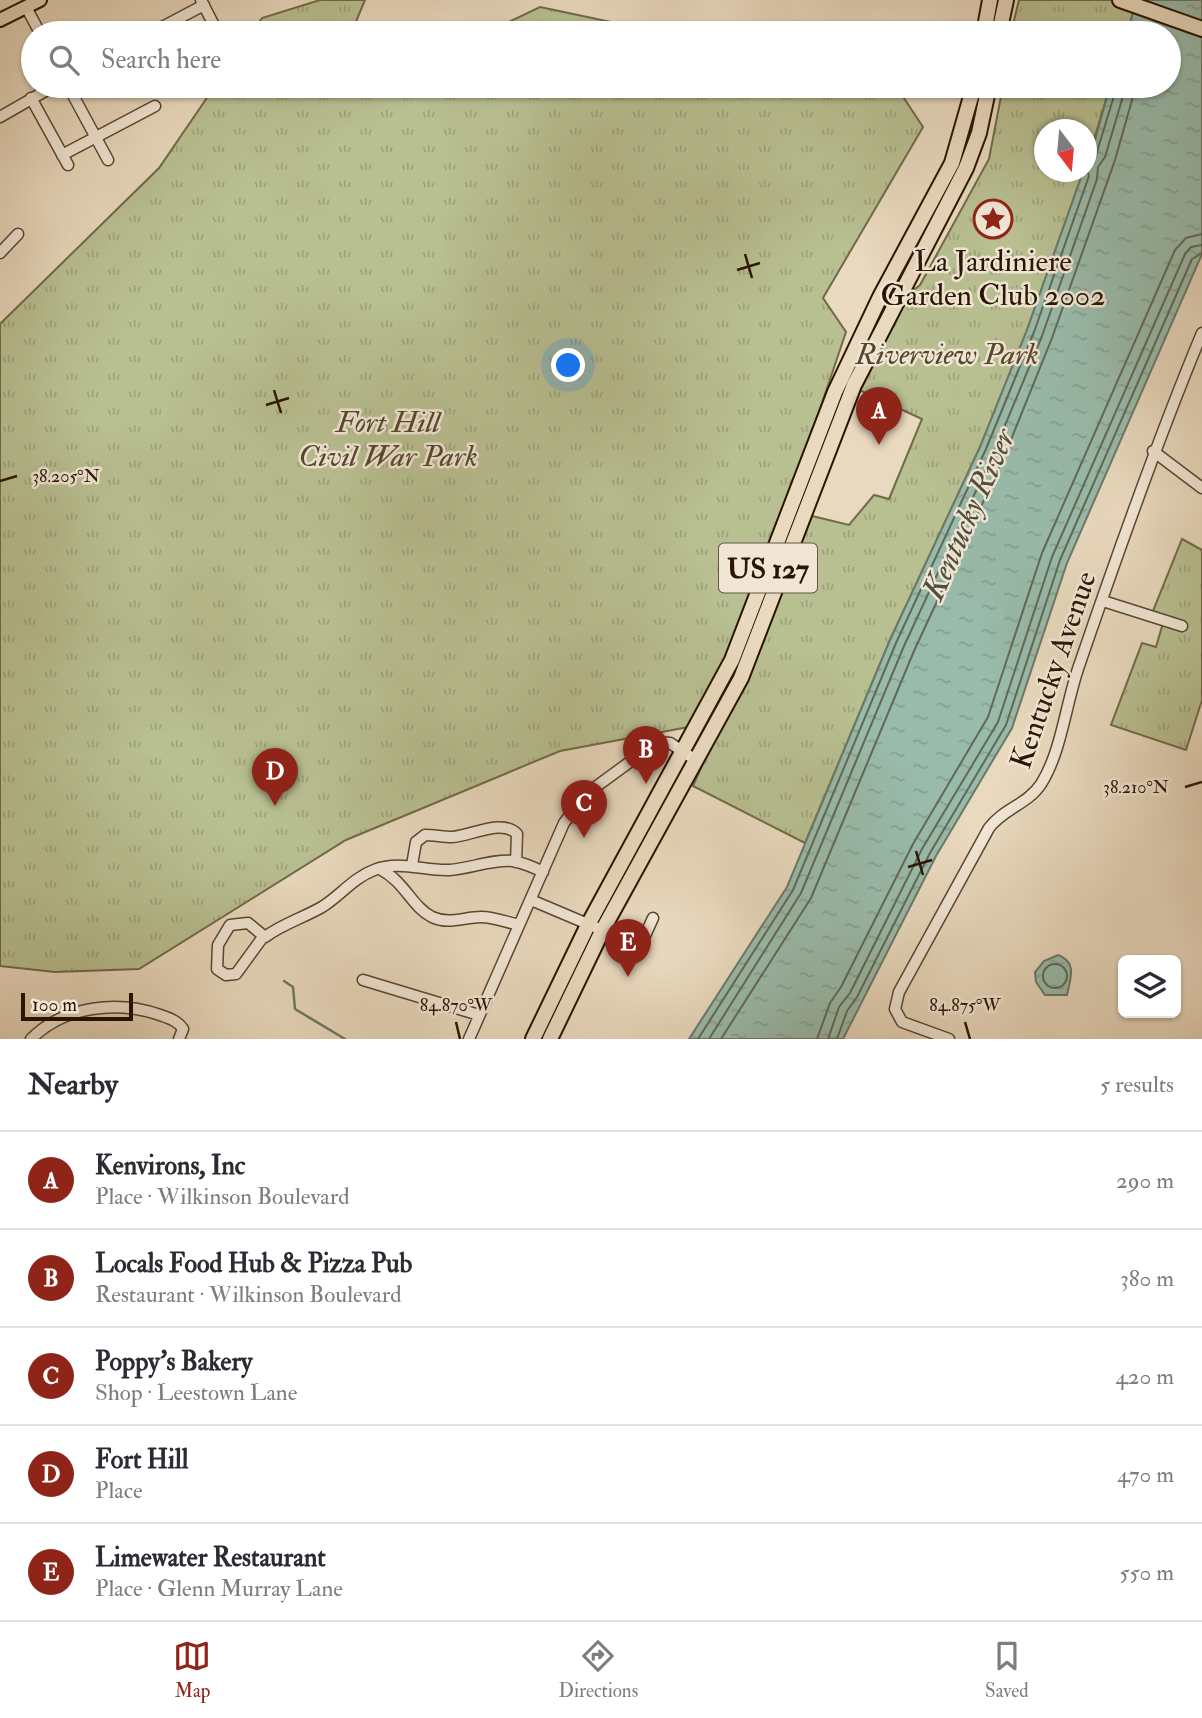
<!DOCTYPE html>
<meta charset="utf-8">
<style>
:root{--surface:#fff;--page:#f7f7f7;--text:#2b2b33;--muted:#7c7c81;--line:#e1e1e2;--accent:#8f2418}
body{margin:0;font-family:"IM FELL Double Pica",serif;background:var(--page);color:var(--text)}
.controls{position:absolute;right:21px;bottom:21px;display:grid;overflow:hidden;border-radius:10px;box-shadow:0 2px 5px #0004}
.controls button{width:63px;height:63px;display:grid;place-items:center;padding:0;border:0;border-bottom:2px solid var(--line);background:var(--surface);color:var(--text);font:35px sans-serif}
.compass{position:absolute;left:1034px;top:119px;width:63px;height:63px;border-radius:50%;background:var(--surface);box-shadow:0 2px 5px #0004;rotate:164deg}
.scale{position:absolute;left:21px;bottom:18px;width:112px;box-sizing:border-box;padding-left:7px;border:4px solid #291500;border-top:0;font-size:19px;line-height:24px;white-space:nowrap;color:#291500;-webkit-text-stroke:5px #f1e6d5;paint-order:stroke}
.you{position:absolute;left:569px;top:366px;width:24px;height:24px;margin:-18px;border:5px solid #fff;border-radius:50%;background:#1a73e8;box-shadow:0 0 0 10px #1a73e833}
.badge{display:grid;place-items:center;width:46px;height:46px;border-radius:50%;background:var(--accent);color:#fff;font-size:23px;font-weight:700}
.pin{position:absolute;translate:-50% -58px;filter:drop-shadow(0 2px 4px #0008)}
.pin::after{content:'';position:absolute;top:37px;width:24px;height:21px;background:inherit;clip-path:polygon(0 0,100% 0,50% 100%)}
.list{margin:0;padding:0;list-style:none}
h2{display:flex;justify-content:space-between;align-items:center;height:91px;margin:0;padding:0 28px;font-size:30px}
h2 small{font-size:23px;font-weight:400;color:var(--muted)}
.list li{display:grid;grid-template-columns:46px 1fr auto;gap:21px;align-items:center;box-sizing:border-box;height:98px;padding:0 28px;border-top:2px solid var(--line)}
.list b{display:block;font-size:26px;white-space:nowrap}
.list p{margin:0;font-size:23px;white-space:nowrap;color:var(--muted)}
.list em{font-size:23px;font-style:normal;color:var(--muted)}
.icon{flex:none;width:38px;height:38px;fill:none;stroke:currentColor;stroke-width:2;stroke-linecap:round;stroke-linejoin:round}
.map{position:relative;flex:none;width:1202px;height:1039px;overflow:hidden}
.search{position:absolute;background:var(--surface);box-shadow:0 2px 5px #0004;left:21px;right:21px;top:21px;height:77px;display:flex;align-items:center;gap:18px;box-sizing:border-box;padding:0 24px;border-radius:38px;color:var(--muted);font-size:26px}
.sheet{height:581px;background:var(--surface)}
nav{display:flex;justify-content:space-around;align-items:center;box-sizing:border-box;height:98px;border-top:2px solid var(--line);background:var(--surface);font-size:19px;color:var(--muted)}
nav a{display:grid;justify-items:center;gap:4px}
nav .on{color:var(--accent)}
.map>svg:first-child{display:block}
</style>
<div class="map">
<svg width="1202" height="1039" viewBox="0 0 1202 1039">
<defs>
<pattern id="park-tufts" width="24" height="20" patternUnits="userSpaceOnUse" patternTransform="scale(1.75)"><rect width="24" height="20" fill="#b8bf91"/><path d="M3 7l-1-3M5 7V3M7 7l1-3M15 17l-1-3M17 17v-4M19 17l1-3" fill="none" stroke="#9ea37b"/></pattern>
<pattern id="water-ripples" width="26" height="14" patternUnits="userSpaceOnUse" patternTransform="scale(1.75)"><rect width="26" height="14" fill="#99bbab"/><path d="M2 4q2-2 4 0t4 0M15 11q2-2 4 0t4 0" fill="none" stroke="#84a091"/></pattern>
</defs>
<rect width="100%" height="100%" fill="#e9d9be"/>
<filter id="stains"><feTurbulence type="fractalNoise" baseFrequency=".00286" numOctaves="4"/><feColorMatrix values="0 0 0 0 .2 0 0 0 0 .09 0 0 0 0 .02 0 0 0 .5 -.17"/></filter>
<radialGradient id="worn" r=".72"><stop offset=".6" stop-color="#630" stop-opacity="0"/><stop offset="1" stop-color="#630" stop-opacity=".3"/></radialGradient>
<path fill="url(#park-tufts)" stroke="#706a48" stroke-width="2" d="M320,0H365L352,31L358,33H251L262,18Z
M1019,0H1137L1127,33H1011Z
M540,7L663,33H486Z
M215,86H896L923,127L823,298L846,332L745,631L699,725L560,751L346,840L139,969L55,972L0,966V324L159,168Z
M1003,86H1110L1087,163L1086,130H1044V172H1083L1027,330L980,447L890,640L805,843L693,786L812,516L849,525L874,495L889,499L922,419L857,389L902,299L920,285L989,159Z
M1182,539L1202,550V700L1186,750L1111,725L1142,643L1156,647L1165,616L1153,611Z"/>
<path fill="url(#water-ripples)" stroke="#6c7967" stroke-width="2" d="M1137,0H1202V254L1067,563L1012,728L936,856L843,1039H689L787,887L890,640L980,447L1027,330L1083,172H1086L1110,86H1169V33H1127Z
M1058,955C1078,962 1070,980 1067,995H1045L1036,982L1035,972L1044,961Z"/>
<g fill="none" stroke-linecap="round" stroke-linejoin="round">
<path stroke="#616856" stroke-width="2" d="M1086,161L1096,155L1117,86
M1043 976a12 12 0 1 1 24 0a12 12 0 1 1-24 0Z
M698,1039L793,890L896,643L986,449L1034,332L1089,176L1086,167
M709,1039L801,893L904,646L994,452L1042,336L1097,179L1098,167L1105,157L1126,86
M721,1039L811,898L914,651L1004,457L1052,338L1115,160L1136,86
M817,1039L830,1003L841,987L913,844L988,717L1042,553L1175,250L1186,238L1202,234
M828,1039L839,1007L850,993L922,849L998,722L1052,557L1185,254L1191,247L1202,245
M837,1039L847,1011L857,997L930,853L1006,725L1060,560L1192,259L1202,253"/>
<path stroke="#6c7967" stroke-width="2.5" d="M284,981L293,987L295,1009L345,1039"/>
<defs>
<path id="minor" d="M201,0L218,33
M26,7L40,33
M151,33L204,5
M68,86L108,160
M31,98L68,165
M0,117L54,86
M62,155L155,106
M0,253L18,234
M1153,451L1202,488
M1103,601L1182,626
M412,865L416,842L425,835C434,835 443,837 452,837C471,836 502,818 517,834L516,862
M380,869C405,882 412,907 432,917C449,925 464,917 481,917C494,917 506,922 519,925
M531,900L635,944L643,940L653,918
M265,937L248,923L230,925L218,945L217,969L226,975L236,974L263,937H265C282,924 303,918 322,907C340,896 353,878 374,870C399,860 424,871 449,870C470,869 491,859 513,861C524,863 533,867 543,872
M363,980L479,1015
M31,1039C64,1006 117,1000 160,1015C169,1018 178,1021 183,1029L179,1039
M469,1039L564,823L586,794L657,742L670,743L697,761
M949,1039L902,1022L895,1009L899,992L989,828C1003,809 1028,804 1041,784C1062,751 1066,701 1080,663C1118,552 1157,441 1202,333"/>
<path id="major" d="M0,20L40,0"/>
<path id="highway" d="M1120,0L1202,29
M984,33L990,0
M999,33L1006,0
M533,1039L588,925L732,660L835,392L880,297L952,163L974,86
M550,1039L602,931L741,678L854,385L966,168L979,133L989,86"/>
</defs>
<use href="#minor" stroke="#594630" stroke-width="13"/>
<use href="#major" stroke="#291500" stroke-width="16"/>
<use href="#highway" stroke="#291500" stroke-width="18"/>
<use href="#minor" stroke="#f1e6d5" stroke-width="10"/>
<use href="#major" stroke="#e9d9be" stroke-width="12"/>
<use href="#highway" stroke="#e9d9be" stroke-width="14"/>
</g>
<path fill="none" stroke="#291500" stroke-width="2.5" d="M745,254L752,278M737,270L760,263M274,390L281,413M266,405L289,398M0,481L17,476M1185,787L1202,782M916,851L923,875M908,867L932,860M456,1022L460,1039M965,1022L970,1039"/>
<defs>
<symbol id="sight-ring" viewBox="-11 -11 22 22"><circle r="9.5" fill="#f1e6d5" stroke="#8f2418" stroke-width="1.5"/><path d="M0-6L1.8-2.2L6-1.7L2.9 1.2L3.7 5.4L0 3.3L-3.7 5.4L-2.9 1.2L-6-1.7L-1.8-2.2Z" fill="#8f2418"/></symbol>
</defs>
<g fill-rule="evenodd">
<use href="#sight-ring" x="971" y="197" width="44" height="44"/>
</g>
<g text-anchor="middle" stroke-width="5" stroke-linejoin="round" paint-order="stroke">
<rect fill="#f1e6d5" stroke="#655440" stroke-width="2" x="719" y="543.5" width="98" height="49" rx="5"/>
<g font-size="28" font-weight="bold" fill="#291500">
<text x="768" y="578">US 127</text>
</g>
<g font-size="30" fill="#291500" stroke="#f1e6d5">
<text x="993" y="271">La Jardiniere<tspan x="993" dy="34">Garden Club 2002</tspan></text>
</g>
<g font-size="30" font-style="italic" fill="#54482c" stroke="#f1e6d5">
<text x="947" y="364">Riverview Park</text>
<text x="388" y="432">Fort Hill<tspan x="388" dy="34">Civil War Park</tspan></text>
</g>
<g font-size="30" fill="#291500" stroke="#f1e6d5">
<text transform="translate(1053 670) rotate(-71)" y="10">Kentucky Avenue</text>
</g>
<g font-size="32" font-style="italic" fill="#504f3c" stroke="#f1e6d5">
<text transform="translate(968 514) rotate(-66)" y="11">Kentucky River</text>
</g>
</g>
<g font-size="18" text-anchor="middle" fill="#291500" stroke="#f1e6d5" stroke-width="5" stroke-linejoin="round" paint-order="stroke">
<text x="66" y="482">38.205°N</text>
<text x="1136" y="793">38.210°N</text>
<text x="456" y="1011">84.870°W</text>
<text x="965" y="1011">84.875°W</text>
</g>
<rect width="100%" height="100%" filter="url(#stains)"/>
<rect width="100%" height="100%" fill="url(#worn)"/>
</svg>
<div class="controls">
<button><svg class="icon" aria-label="layers" viewBox="0 0 24 24"><path d="M12 4l9 5-9 5-9-5zM3 14l9 5 9-5"/></svg></button>
</div>
<svg class="compass" viewBox="-18 -18 36 36"><path d="M0-13l5 13h-10z" fill="#e53935"/><path d="M0 13l5-13h-10z" fill="#7c7c81"/></svg>
<div class="scale">100 m</div>
<div class="you"></div>
<div class="pin badge" style="left:879px;top:445px">A</div>
<div class="pin badge" style="left:646px;top:784px">B</div>
<div class="pin badge" style="left:584px;top:838px">C</div>
<div class="pin badge" style="left:275px;top:806px">D</div>
<div class="pin badge" style="left:628px;top:977px">E</div>
<div class="search"><svg class="icon" aria-label="search" viewBox="0 0 24 24"><circle cx="10" cy="10" r="6"/><path d="M15 15l6 6"/></svg>Search here</div>
</div>
<section class="sheet">
<h2>Nearby<small>5 results</small></h2>
<ul class="list">
<li><span class="badge">A</span><div><b>Kenvirons, Inc</b><p>Place · Wilkinson Boulevard</p></div><em>290 m</em></li>
<li><span class="badge">B</span><div><b>Locals Food Hub &amp; Pizza Pub</b><p>Restaurant · Wilkinson Boulevard</p></div><em>380 m</em></li>
<li><span class="badge">C</span><div><b>Poppy's Bakery</b><p>Shop · Leestown Lane</p></div><em>420 m</em></li>
<li><span class="badge">D</span><div><b>Fort Hill</b><p>Place</p></div><em>470 m</em></li>
<li><span class="badge">E</span><div><b>Limewater Restaurant</b><p>Place · Glenn Murray Lane</p></div><em>550 m</em></li>
</ul>
</section>
<nav>
<a class="on"><svg class="icon" aria-label="map" viewBox="0 0 24 24"><path d="M3 6l6-2 6 2 6-2v14l-6 2-6-2-6 2zM9 4v14M15 6v14"/></svg>Map</a>
<a><svg class="icon" aria-label="directions" viewBox="0 0 24 24"><path d="M12 3l9 9-9 9-9-9zM9 14v-3h6M13 9l2 2-2 2"/></svg>Directions</a>
<a><svg class="icon" aria-label="saved" viewBox="0 0 24 24"><path d="M7 4h10v16l-5-4-5 4z"/></svg>Saved</a>
</nav>
